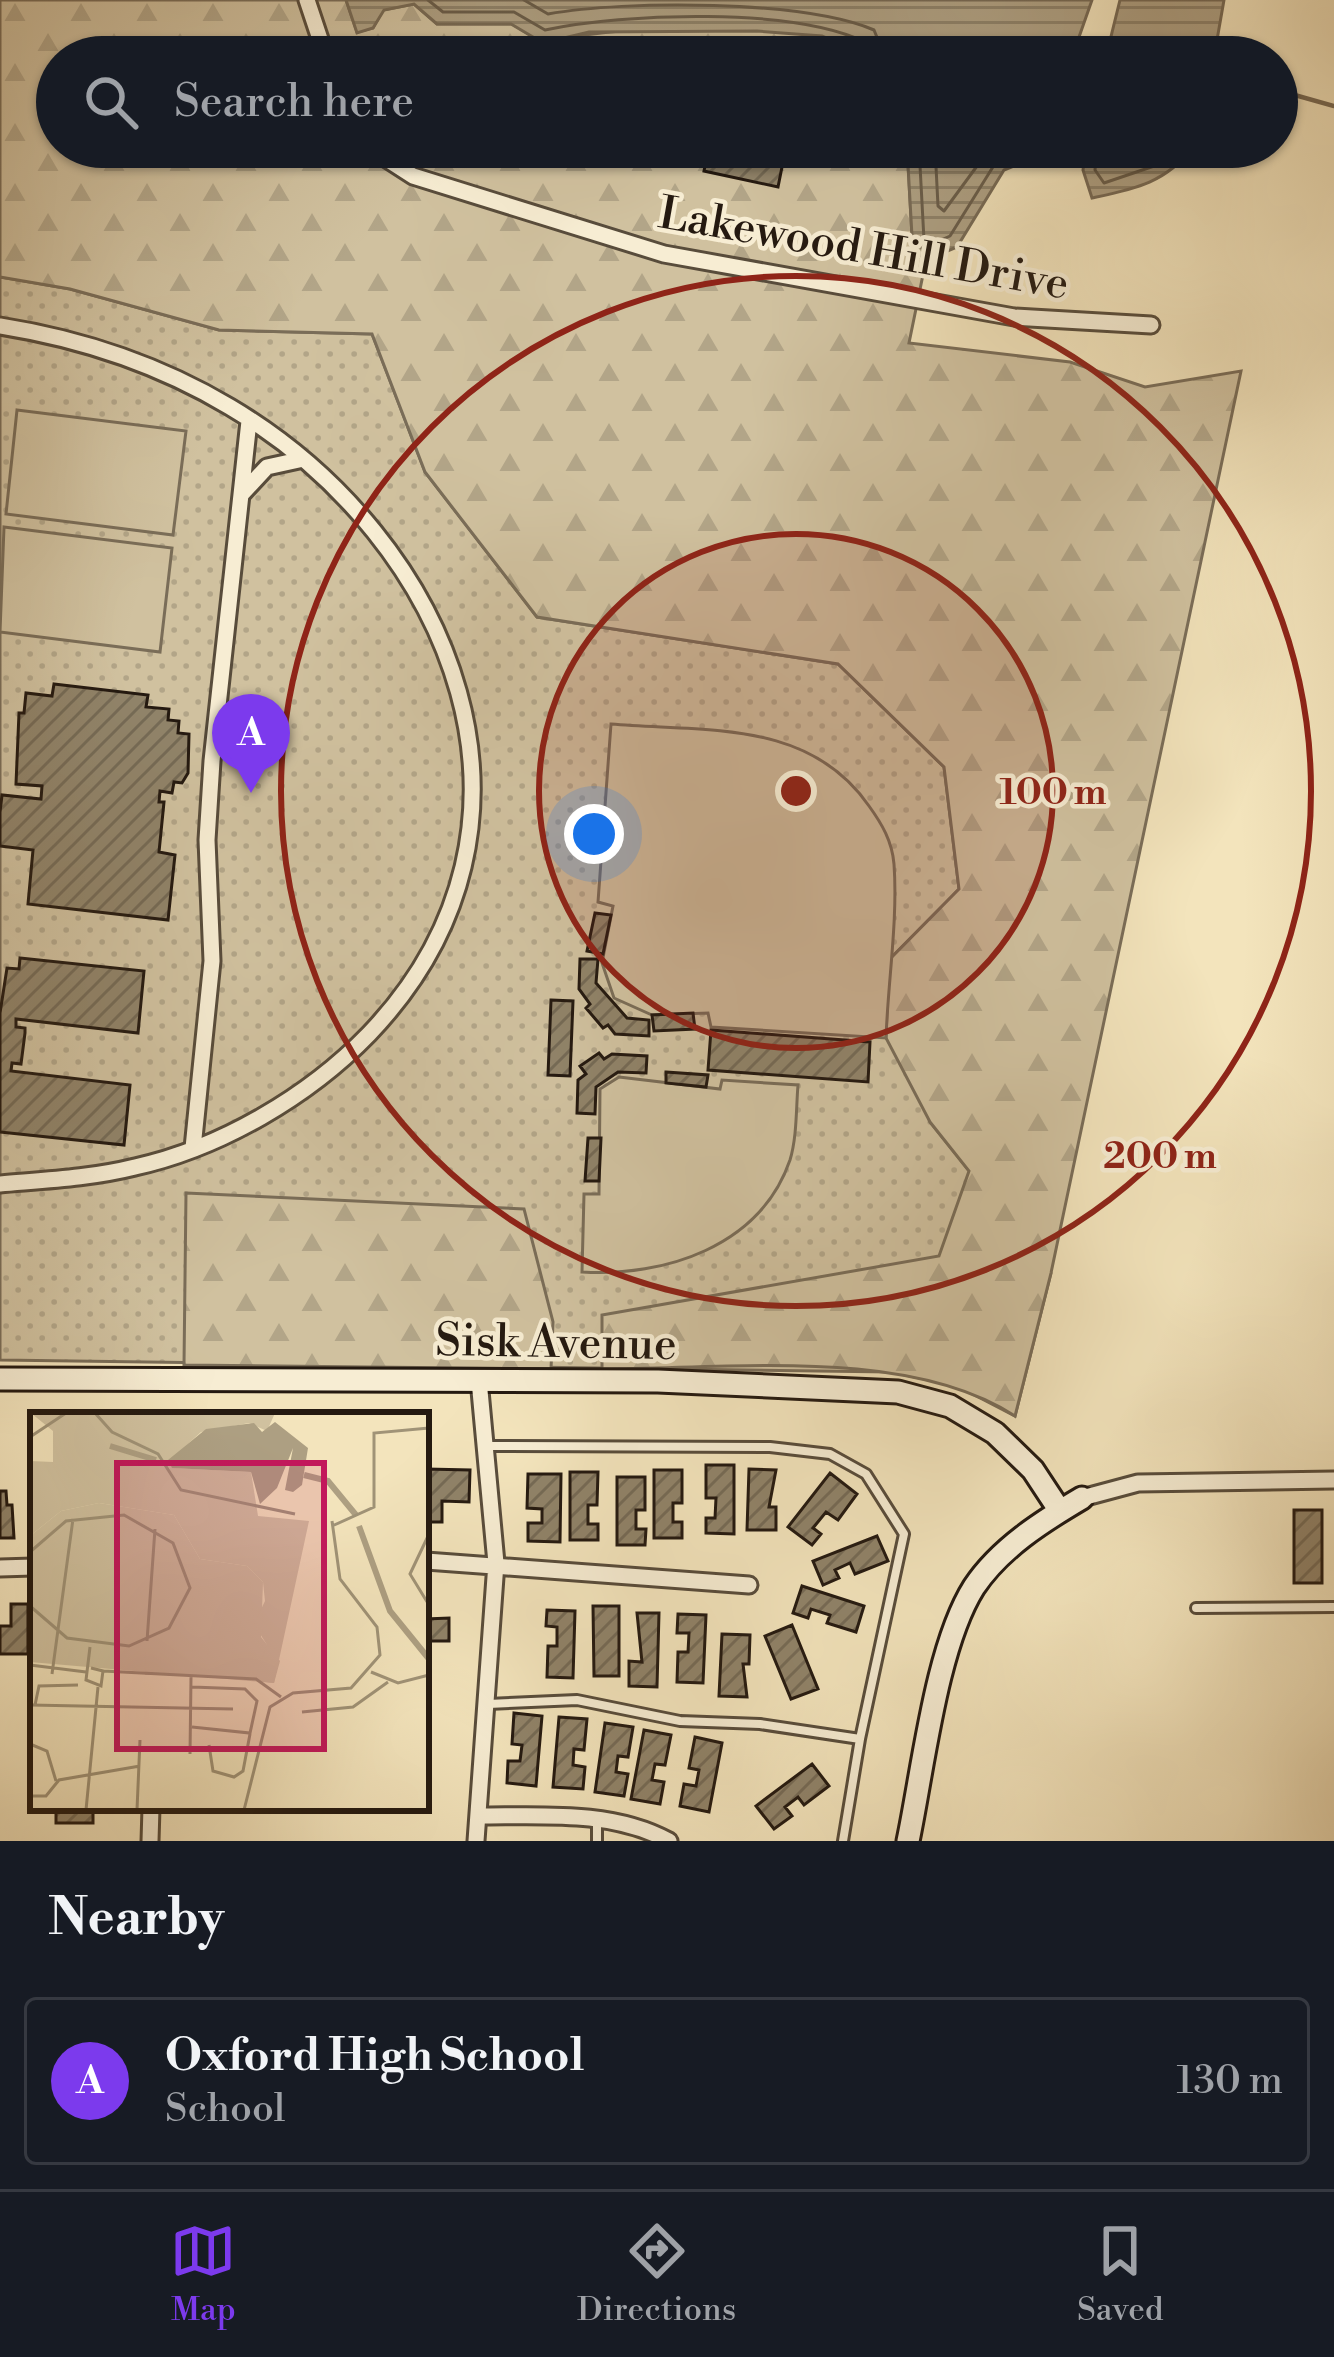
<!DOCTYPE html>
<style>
:root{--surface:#171b24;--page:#242831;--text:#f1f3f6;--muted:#9ea1a6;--line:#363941;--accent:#7c3aed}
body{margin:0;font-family:"Libre Bodoni",serif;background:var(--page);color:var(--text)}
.you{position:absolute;left:594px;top:834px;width:42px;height:42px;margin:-30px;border:9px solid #fff;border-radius:50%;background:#1a73e8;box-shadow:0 0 0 18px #1a73e833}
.badge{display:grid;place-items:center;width:78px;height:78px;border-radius:50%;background:var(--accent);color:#fff;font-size:39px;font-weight:700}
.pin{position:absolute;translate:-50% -99px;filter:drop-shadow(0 3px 6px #0008)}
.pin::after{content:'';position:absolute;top:63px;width:42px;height:36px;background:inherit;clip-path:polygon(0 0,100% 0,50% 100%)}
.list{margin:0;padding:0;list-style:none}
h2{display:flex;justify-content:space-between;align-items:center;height:156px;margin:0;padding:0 48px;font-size:51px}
h2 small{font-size:39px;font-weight:400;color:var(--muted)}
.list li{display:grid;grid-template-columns:78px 1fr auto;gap:36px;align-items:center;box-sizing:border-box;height:168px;margin:0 24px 24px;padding:0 24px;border:3px solid var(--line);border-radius:12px}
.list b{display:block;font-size:45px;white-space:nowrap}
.list p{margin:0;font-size:39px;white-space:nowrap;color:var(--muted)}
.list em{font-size:39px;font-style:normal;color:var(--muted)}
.icon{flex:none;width:66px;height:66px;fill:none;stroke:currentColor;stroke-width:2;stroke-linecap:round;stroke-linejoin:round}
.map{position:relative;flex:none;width:1334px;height:1841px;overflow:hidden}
.search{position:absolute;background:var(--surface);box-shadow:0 3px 9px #0004;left:36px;right:36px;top:36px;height:132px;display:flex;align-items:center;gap:30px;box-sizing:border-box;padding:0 42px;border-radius:66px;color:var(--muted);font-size:45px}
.sheet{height:348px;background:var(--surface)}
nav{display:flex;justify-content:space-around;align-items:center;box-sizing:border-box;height:168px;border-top:3px solid var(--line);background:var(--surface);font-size:33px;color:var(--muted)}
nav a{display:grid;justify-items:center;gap:6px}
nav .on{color:var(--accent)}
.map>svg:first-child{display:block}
</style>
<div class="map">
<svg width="1334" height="1841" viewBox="0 0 1334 1841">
<defs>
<pattern id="grass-dots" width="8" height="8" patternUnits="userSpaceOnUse" patternTransform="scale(3)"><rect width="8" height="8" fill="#d0c19f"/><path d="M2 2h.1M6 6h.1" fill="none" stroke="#b2a588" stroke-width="1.8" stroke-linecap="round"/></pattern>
<pattern id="forest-firs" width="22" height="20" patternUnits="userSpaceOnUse" patternTransform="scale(3)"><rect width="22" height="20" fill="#d0c19f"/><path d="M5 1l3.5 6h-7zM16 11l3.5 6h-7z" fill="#b2a588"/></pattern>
<pattern id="water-rules" width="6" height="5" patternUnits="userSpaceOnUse" patternTransform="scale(3)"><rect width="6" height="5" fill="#ad9f82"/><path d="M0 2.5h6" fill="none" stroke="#8d8169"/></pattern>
<pattern id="building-hatch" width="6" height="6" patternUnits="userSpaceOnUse" patternTransform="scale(3)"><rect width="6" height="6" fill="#908369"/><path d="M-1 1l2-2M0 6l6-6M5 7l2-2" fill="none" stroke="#756a55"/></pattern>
</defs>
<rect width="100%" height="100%" fill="#f3e4bc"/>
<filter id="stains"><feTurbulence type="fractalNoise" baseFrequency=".00167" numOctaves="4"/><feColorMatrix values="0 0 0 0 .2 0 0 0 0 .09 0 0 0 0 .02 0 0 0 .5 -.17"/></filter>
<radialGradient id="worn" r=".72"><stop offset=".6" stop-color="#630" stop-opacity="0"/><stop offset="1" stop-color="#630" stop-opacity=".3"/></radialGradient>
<path fill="url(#grass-dots)" stroke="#7a6d58" stroke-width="3" d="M0,277L70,289L219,330L372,334L425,472L537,617L838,664L944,767L959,889L889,960L930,1122L1051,1273L1015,1416L957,1386L891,1372L0,1360Z"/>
<path fill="url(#forest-firs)" stroke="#7a6d58" stroke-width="3" d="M0,0H346L357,32L373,28L383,10L414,4L437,24H512L543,43C615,25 742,24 817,36C835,39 853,50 870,57H57V147H907L913,254L926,260L909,343L1070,362L1145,387L1241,371L1051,1273L1015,1416C907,1346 728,1369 602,1369V1315L939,1256L969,1171L930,1122L886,1038L889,960L959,889L944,767L838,664L537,617L425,472L372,334L219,330L70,289L0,277Z
M186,1193L524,1209L553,1322L551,1369L184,1365Z"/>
<path fill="#d0c19f" stroke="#7a6d58" stroke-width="3" d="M17,410L186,431L173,535L6,514Z
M4,527L172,548L160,652L0,632Z
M611,724C706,732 809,719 869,806C882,824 892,841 894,864C898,920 888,981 886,1038L711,1027L708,1013L652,1015L614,998L602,963L613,906L598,902Z
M619,1077L720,1089L722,1080L798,1085C796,1109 797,1137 790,1160C760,1247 664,1277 582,1272L584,1194H599L600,1089Z"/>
<path fill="url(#water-rules)" stroke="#766954" stroke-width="3" d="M346,0H1092L1072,57H870L822,36L757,31L589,32L543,43L511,24H437L414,4L384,10L373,28L357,33Z
M1120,0H1224L1214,57H1106Z
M907,147H1040L1037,157L1004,170L957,247L926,260L913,254Z
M1086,147H1193C1166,183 1134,189 1092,198L1083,170Z"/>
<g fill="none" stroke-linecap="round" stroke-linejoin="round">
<path stroke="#685c49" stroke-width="3" d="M428,0L443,12H514L545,30C625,13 792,7 865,42L870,57
M524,0L548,14C626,0 803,0 874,30L885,57
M919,147L924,240L930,245L950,236L996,162L1027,147
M935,147L938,206L944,211L991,147
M1097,147L1095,170L1104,183L1166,162L1178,147"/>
<path stroke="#766954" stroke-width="4.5" d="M1277,90L1334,106"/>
</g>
<path fill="url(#building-hatch)" stroke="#241910" stroke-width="3" d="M709,147H786L778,187L704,171Z
M54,684L148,695L146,707L169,709L168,720L179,721L178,733L189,734L188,773L182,783L174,782L172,793L160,791L159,802H164L159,852L175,855L168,920L28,904L33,850L0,846V812L2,795L41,799L42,786L16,784L19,713H24L26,693L52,696Z
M595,913L611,915L603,954L587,951Z
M20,958L144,971L138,1033L16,1019V1027L25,1028V1033L21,1064L12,1063L11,1071L130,1085L124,1145L0,1132V1013L7,968L19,969Z
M580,959H598L596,983L627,1018L649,1020V1036L615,1034L608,1025L603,1028L586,1008L590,1004L579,989Z
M551,1000L573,1001L570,1076L548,1075Z
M693,1013L695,1029L654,1031L652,1015Z
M711,1030L870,1042L868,1082L708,1070Z
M599,1053L604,1059L612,1054L647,1056L646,1073L618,1072L596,1087L595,1114L577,1113L578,1080L586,1074L580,1066Z
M666,1072L708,1075L706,1087L666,1083Z
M588,1138H601L599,1181H585Z
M706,1465H734V1534L706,1533V1518H715L716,1498H706Z
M426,1469L470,1470L469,1502L442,1501V1522H426Z
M749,1469L776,1470L769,1507H776V1530H747Z
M654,1470H682V1503H673V1522H682V1538H654Z
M570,1472H598L597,1505H588V1524H598V1540H570Z
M830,1473L857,1494L838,1520L826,1512L813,1528L821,1534L812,1545L788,1527Z
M528,1474H561L560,1542L528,1541V1523H542V1509L527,1508Z
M617,1477H645V1510H636V1529H646L645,1545H617Z
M0,1491H6L7,1505H12L14,1538H0Z
M1294,1510H1322V1583H1294Z
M877,1536L888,1561L855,1574L850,1563L835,1570L839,1578L823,1585L813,1561Z
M802,1586L864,1606L856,1632L827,1623L830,1615L811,1609L808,1618L793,1613Z
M11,1604H28V1654H0V1626H11Z
M593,1606H619V1676H594Z
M547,1610L575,1611L573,1678L547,1677L548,1646H557V1627L546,1626Z
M637,1613H659L657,1687L629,1686V1661L642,1662Z
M678,1614L706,1615L703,1683L677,1682L678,1652H688L689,1633H677Z
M449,1618V1641H426V1619Z
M792,1625L818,1689L791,1699L765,1636Z
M722,1634L750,1635L749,1664H743L747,1697L719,1696Z
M514,1713L542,1716L536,1786L507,1783L508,1761H520L522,1745L512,1744Z
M559,1717L587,1719L584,1750L574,1749L573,1765L585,1767L583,1789L553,1787Z
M605,1723L633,1727L628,1757L618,1756L616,1772L628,1774L624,1796L595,1792Z
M644,1730L671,1735L665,1765L655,1764L652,1780L664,1782L660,1804L631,1799Z
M695,1737L722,1743L709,1812L680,1806L684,1784L696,1786L699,1770L689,1768Z
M812,1764L829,1786L804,1805L798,1797L785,1807L792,1816L774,1829L756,1806Z
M56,1808H93V1823H56Z"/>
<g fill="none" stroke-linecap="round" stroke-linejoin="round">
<defs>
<path id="lane" d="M487,1446L770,1447L830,1454L866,1474L904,1534L860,1739L760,1724L680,1721L577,1700L488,1704
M1196,1608L1334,1607
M597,1821V1841
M843,1841L860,1739"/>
<path id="street" d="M307,0L326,57
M368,147L413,176L664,254L1014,317L1151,325
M0,326C82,339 158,364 230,407C454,540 569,825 369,1034C309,1096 221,1148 135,1167C91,1178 46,1180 0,1184
M241,495L267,467L299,460
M193,1148L212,961L207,840L212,761L249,421
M1082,1498L1138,1483L1334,1480
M426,1561L749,1585
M0,1568L33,1567
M479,1816C541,1816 613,1810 669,1841
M150,1841L151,1808
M476,1841L496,1563L479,1380"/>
<path id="secondary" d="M0,1379L658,1381L898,1392L950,1406L995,1433L1033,1470L1060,1511
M908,1841C923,1770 936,1647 974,1587C1000,1548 1043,1521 1082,1498"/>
</defs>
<use href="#lane" stroke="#584c3b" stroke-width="14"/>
<use href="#street" stroke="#584c3b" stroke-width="21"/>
<use href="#secondary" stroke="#241910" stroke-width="27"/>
<use href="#lane" stroke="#f7edd3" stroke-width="8"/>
<use href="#street" stroke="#f7edd3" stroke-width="15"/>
<use href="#secondary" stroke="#f7edd3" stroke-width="21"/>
</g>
<circle cx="796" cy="791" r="257" fill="#8f2418" fill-opacity=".12"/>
<g fill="none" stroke="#8f2418" stroke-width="6">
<circle cx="796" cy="791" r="257"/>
<circle cx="796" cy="791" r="515"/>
</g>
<g text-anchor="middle" stroke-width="9" stroke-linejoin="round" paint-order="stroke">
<g font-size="45" fill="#241910" stroke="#f7edd3">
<text transform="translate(864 247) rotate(10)" y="16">Lakewood Hill Drive</text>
<text transform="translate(556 1341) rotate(1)" y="16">Sisk Avenue</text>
</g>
</g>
<g transform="translate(30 1412)">
<rect width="399" height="399" fill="#f3e4bc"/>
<path d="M69,91L144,103L170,147L217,154L233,170L231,225L250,249L244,271L0,250V124L31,99Z" fill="#d0c19f"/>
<path d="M1,1H245L237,19L219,11L171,20L139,49L143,56L221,60L228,104L279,109L244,271L180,263V255L232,246L237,233L224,212L235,189L233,170L217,154L170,147L144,103L69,91L31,99L0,124V49L23,50V19ZM116,236L168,239L172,263H115Z" fill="#d0c19f"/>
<path d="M181,164L220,174L224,212L182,206ZM210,219L203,240L177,248L180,220Z" fill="#d0c19f"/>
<path d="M245,10L278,36L272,73L263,80L255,78L263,36L247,76L230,92L221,60L142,56L138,48L176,17L224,11L232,20Z" fill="#ad9f82"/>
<path fill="none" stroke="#ad9f82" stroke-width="6" d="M80,34L126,48M274,63L298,69L326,103M329,114L360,199L399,247"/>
<path fill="none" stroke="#a09377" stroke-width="3" d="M65,1L82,20L128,42L151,78L265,102M0,25L36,1M302,114L344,95V21L399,16M399,122L380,162L399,193M0,140L36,109L94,103L143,131L160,176L139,216L99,234L37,226L0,194M117,229L125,117M60,235L56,268L71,274L73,259L61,256M0,253L56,260M73,259L226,267L251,285M341,260L368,271L399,263M22,262L43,107M162,275L215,277L227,289L220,321L162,315M0,293L203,297M5,293L9,274L48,273M272,300L323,295L358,270M0,332L17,339L26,369M179,333L183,359L204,365L213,359L220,322M160,342L161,265M0,384H16L29,368L110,354M56,398L68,275M107,398L110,328M214,398L240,295L263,281L321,276L350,243L347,215L310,167L302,109"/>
<path fill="#c2185b" fill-opacity="0.15" stroke="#c2185b" stroke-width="6" d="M87,51H294V337H87Z"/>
<rect width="399" height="399" fill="none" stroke="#241910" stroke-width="6"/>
</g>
<circle cx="796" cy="791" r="18" fill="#8f2418" stroke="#f7edd3" stroke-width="6"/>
<g font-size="36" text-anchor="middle" font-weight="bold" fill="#8f2418" stroke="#f7edd3" stroke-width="9" stroke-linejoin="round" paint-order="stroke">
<text x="1053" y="804">100 m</text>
<text x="1160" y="1168">200 m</text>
</g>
<rect width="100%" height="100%" filter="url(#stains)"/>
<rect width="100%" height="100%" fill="url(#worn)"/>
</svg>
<div class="you"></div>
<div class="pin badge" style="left:251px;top:793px">A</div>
<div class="search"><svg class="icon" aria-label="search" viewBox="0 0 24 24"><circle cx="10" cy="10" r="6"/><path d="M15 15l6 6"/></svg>Search here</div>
</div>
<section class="sheet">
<h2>Nearby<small></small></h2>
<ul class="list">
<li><span class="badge">A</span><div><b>Oxford High School</b><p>School</p></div><em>130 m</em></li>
</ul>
</section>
<nav>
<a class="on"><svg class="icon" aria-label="map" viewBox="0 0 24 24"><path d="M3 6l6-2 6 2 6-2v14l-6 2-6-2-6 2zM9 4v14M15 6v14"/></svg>Map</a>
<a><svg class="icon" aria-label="directions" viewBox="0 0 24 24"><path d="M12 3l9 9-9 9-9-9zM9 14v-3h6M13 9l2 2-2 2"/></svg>Directions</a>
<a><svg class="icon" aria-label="saved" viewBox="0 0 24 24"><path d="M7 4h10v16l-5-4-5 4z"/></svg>Saved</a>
</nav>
